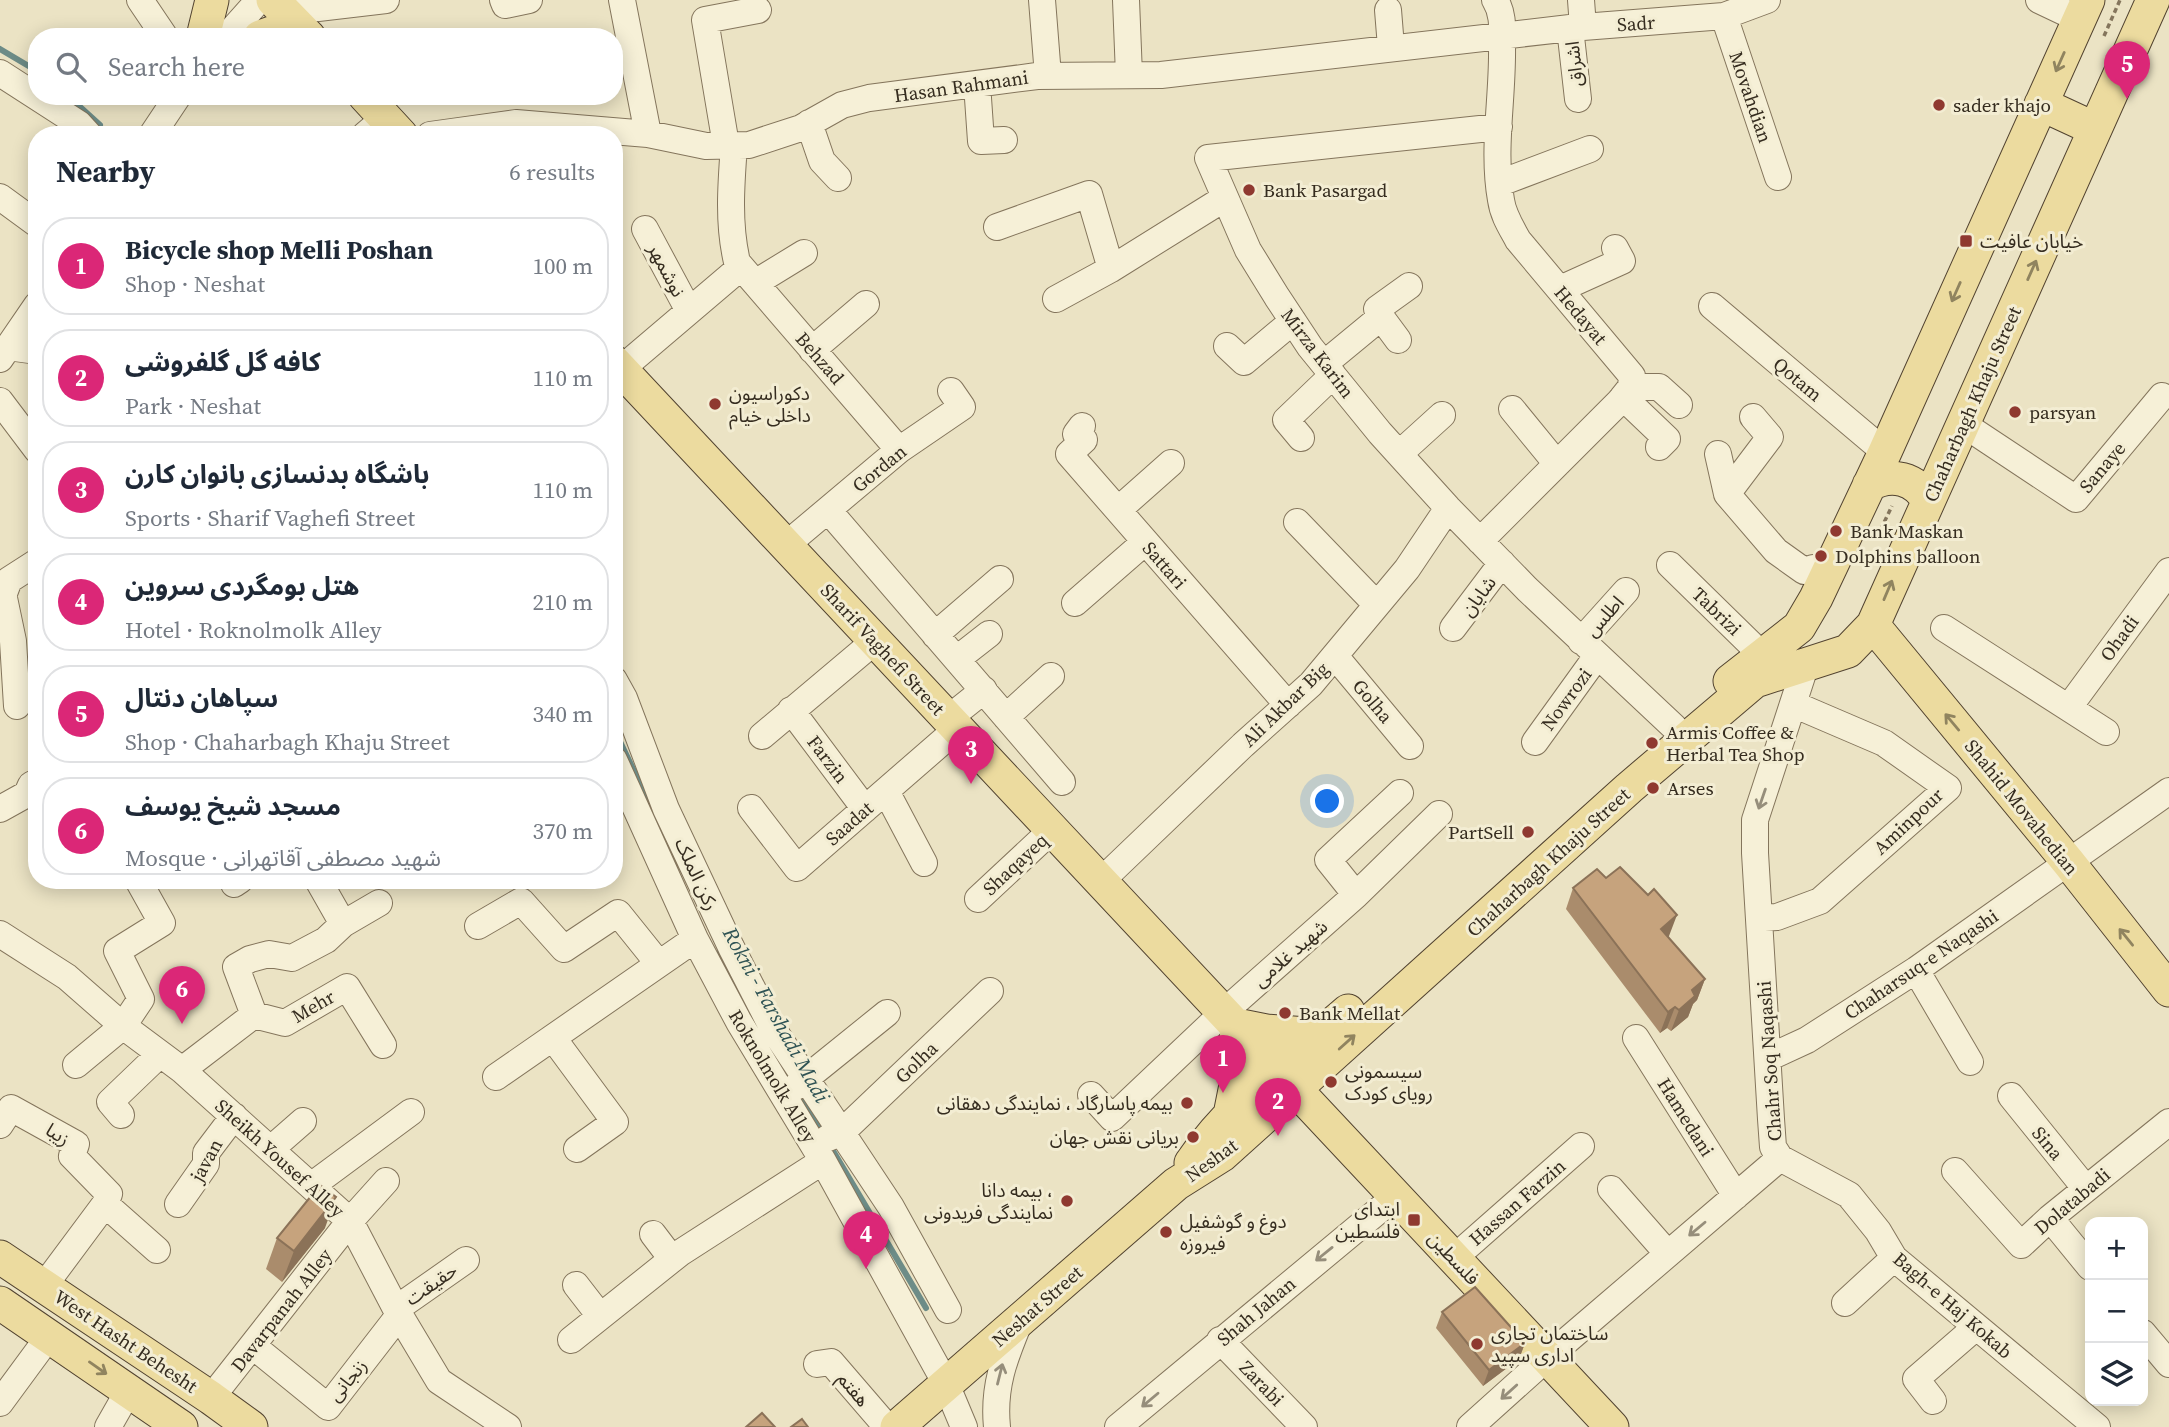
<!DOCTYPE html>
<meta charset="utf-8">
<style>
:root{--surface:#fff;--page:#f2f2f3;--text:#1f2937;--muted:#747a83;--line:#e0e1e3;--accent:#db2777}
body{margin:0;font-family:"Source Serif 4","Noto Sans Arabic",serif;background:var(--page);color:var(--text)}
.controls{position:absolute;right:21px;bottom:21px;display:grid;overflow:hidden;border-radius:14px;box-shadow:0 4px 18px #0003}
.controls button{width:63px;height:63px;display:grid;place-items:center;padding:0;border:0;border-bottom:2px solid var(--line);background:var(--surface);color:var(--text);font:35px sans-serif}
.you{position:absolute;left:1328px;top:802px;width:24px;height:24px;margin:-18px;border:5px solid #fff;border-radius:50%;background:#1a73e8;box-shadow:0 0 0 10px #1a73e833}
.badge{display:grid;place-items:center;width:46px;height:46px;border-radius:50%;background:var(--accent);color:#fff;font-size:23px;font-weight:700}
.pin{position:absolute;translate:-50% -58px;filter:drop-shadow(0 2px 4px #0008)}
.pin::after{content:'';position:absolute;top:37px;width:24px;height:21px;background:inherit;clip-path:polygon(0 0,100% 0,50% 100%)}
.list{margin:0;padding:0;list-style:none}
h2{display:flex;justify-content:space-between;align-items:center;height:91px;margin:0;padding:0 28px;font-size:30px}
h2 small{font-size:23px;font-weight:400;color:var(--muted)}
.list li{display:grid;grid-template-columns:46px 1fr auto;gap:21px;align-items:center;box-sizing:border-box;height:98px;margin:0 14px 14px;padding:0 14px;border:2px solid var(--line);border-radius:28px}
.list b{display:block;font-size:26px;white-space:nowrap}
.list p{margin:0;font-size:23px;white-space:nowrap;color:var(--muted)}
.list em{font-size:23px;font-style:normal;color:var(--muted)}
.icon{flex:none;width:38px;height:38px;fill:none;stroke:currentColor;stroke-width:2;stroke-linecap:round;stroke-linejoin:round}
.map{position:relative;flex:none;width:2169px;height:1427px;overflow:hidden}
.search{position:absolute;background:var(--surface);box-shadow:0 4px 18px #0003;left:28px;top:28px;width:595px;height:77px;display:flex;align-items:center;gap:18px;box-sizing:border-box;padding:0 24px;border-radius:28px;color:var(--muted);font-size:26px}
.panel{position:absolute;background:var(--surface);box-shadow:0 4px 18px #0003;left:28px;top:126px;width:595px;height:763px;border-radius:28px}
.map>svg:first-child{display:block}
</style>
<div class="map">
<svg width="2169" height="1427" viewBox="0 0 2169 1427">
<rect width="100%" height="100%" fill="#ebe3c4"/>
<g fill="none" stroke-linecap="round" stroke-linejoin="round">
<path stroke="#6d8c87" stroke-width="6" d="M0,49L37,71
M68,96L100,125
M614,729L654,813
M719,953L740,993
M799,1092L824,1134
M829,1144L926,1308"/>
<defs>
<path id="minor" d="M140,0L165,37
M503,0L505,5L529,0
M622,0L648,134
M1042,0L1048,76
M1126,0L1129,75
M1581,0L1583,27
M2039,0L2079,19
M1388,10L1391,47
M284,12L386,0
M1724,16L1778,177
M1570,28L1578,99
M226,37L259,0
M0,73L79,124L89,135
M977,84L981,141L1004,140
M809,123L822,161L838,178
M1499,127L1208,158L1248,250L1277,297L1310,347L1380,433L1448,508L1527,589L1674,727
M152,135L178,96
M365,135L385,118
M430,135L516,123L648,134L706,146L749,145L801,128L842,105L869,98L1037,76L1161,75L1570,28L1724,16L1767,0
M726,145L705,20L758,10
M734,145C731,185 728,224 737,262L899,450
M1500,183L1590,149
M0,197L37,224
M997,227L1089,194L1111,269
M645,229L689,311
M755,283L804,253
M1560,289L1622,261L1615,248
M1056,299L1111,269L1225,198
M1712,306L1885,452
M1381,317L1398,340
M1227,346L1244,362L1293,321
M8,347L37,351
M812,350L866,304
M0,359L37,305
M1324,364L1381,317L1377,309L1409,286
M614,375L741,267
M1631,387H1659L1679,405
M1623,397L1667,439L1659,447
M0,401L37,450
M1512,409L1557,464
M1963,424L2076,499L2162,396
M1082,426L1076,434L1084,440L1069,454L1288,705
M1301,438L1286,420L1333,375
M1399,454L1442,415
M1718,454L1727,494L1770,437L1753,417
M1727,494L1776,551L1804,571L1813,568L1826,577
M828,510L1062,782
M1118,510L1171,463
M1297,522L1377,605
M1480,541L1619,402L1631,387L1632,376L1518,240C1511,227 1503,215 1501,200C1492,150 1503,97 1502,47C1502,30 1504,14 1495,0
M786,545L899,450L962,407L951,391
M1670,565L1763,656
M4,598L13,641L17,706
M1075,603L1145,542
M0,604L9,580L37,562
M1453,628L1502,563
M1944,628L2106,732
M935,635L1000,579
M1581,641L1626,591
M1335,656L1410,746
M957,659L989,634
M614,680L624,698L666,809L731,947L773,1029L891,1207L948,1310
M2069,707L2169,571
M791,710L865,809
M1006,717L1051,676
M949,718L984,690
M762,736L876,640
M1535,742L1597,656
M614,760L695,939L739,1022L823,1161L946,1384L964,1427
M886,791L924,863
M751,808L797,868L958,728
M0,809L27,794L31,785L37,782
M318,880L343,924
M1101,881L1243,745L1311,684L1407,569L1448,508
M234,884L240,880
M1356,895L1328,860L1400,793
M978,899L1053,829
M1760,918L1777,917L1820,901L1948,788L1884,743L1793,704
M478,926L521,901L564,949L618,913L659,964
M0,934L67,977L123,1026L182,1070L350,1221L396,1309L439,1381L508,1427
M1916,970L1970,1062
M254,1015L285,1023L347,987L383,1045
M553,1038L615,1122L577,1149
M1636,1038L1736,1196
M1768,1058L1807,1040L1916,970L2169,791
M76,1065L123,1026L141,999L117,951L162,923L138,880
M182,1070L254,1015L236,967L250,959L269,954L292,958L326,940L343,924L379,903
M496,1077L695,939
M794,1088L887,1013
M1091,1095L1112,1118L1224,1012L1356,895L1439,814
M2011,1096L2086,1189
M121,1115L110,1102L160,1054
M0,1125L11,1108L76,1144L72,1156L109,1194L105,1204L157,1250
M828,1138L842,1132L990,991
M271,1149L303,1121
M1780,1158L1849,1195L1878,1231L1894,1258L2097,1427
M1955,1171L2021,1245L2050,1218L2169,1122
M311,1186L411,1112
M1611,1189L1668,1254
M178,1204L206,1164V1153L234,1116
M2050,1218L2090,1267
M653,1234L672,1259
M1454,1258L1581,1146
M576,1285L600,1316
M44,1286L105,1204
M1845,1303L1894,1258
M396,1309L466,1260
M2143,1333L2169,1364
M571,1340L680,1253L823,1161
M1220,1340L1304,1427
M253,1346L328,1407L400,1314
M817,1364L831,1362L887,1427
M211,1398L350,1221L386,1181
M1933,1401L1916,1379L1976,1327
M0,1403L50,1335
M108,1427L129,1390
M997,1427C993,1387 1004,1359 1019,1323
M1118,1427L1396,1196
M1470,1427L1550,1355L1780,1158L1773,1147L1771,1119L1755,853V820L1806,664"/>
<path id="major" d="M273,0L309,37
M203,37L212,0
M260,37L274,32L307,37
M365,96L401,135
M2041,104L2095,129
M614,362L1612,1427
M1869,485C1891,472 1916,478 1928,501
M1873,625L2069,863L2169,990
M1730,681L1799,627L1816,598L1885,452L2088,0
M1230,1115L1238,1075L1236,1025L1266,1031L1321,1035
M1191,1163C1231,1103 1294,1058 1348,1011
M0,1257L211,1398L251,1427
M0,1303L181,1427
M897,1427L1176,1184L1222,1155L1629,788L1755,681L1848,651L1873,625L2153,0"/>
</defs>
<use href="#minor" stroke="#84755c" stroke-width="28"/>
<use href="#major" stroke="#524330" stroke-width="35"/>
<path stroke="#84755c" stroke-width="3.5" stroke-dasharray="5 3.5" stroke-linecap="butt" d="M2104,36L2120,0
M1877,537L1892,506"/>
<use href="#minor" stroke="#f6f0d7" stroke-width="26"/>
<use href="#major" stroke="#ecdb9f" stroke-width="33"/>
</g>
<path fill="#aa8c6c" d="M1606,878L1669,936L1668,937L1705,979L1697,1000L1693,1004L1688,1017L1671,1031L1667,1028L1660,1033L1566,909L1573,888Z
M325,1228L282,1282L266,1269L277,1238Z
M1442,1312L1525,1343L1519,1359L1483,1386L1436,1328Z"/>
<path fill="#8b7258" d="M1677,915L1669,936L1653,950L1661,929Z
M1705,979L1697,1000L1693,1004L1688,1017L1671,1031L1679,1010L1692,990Z
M1675,1007L1667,1028L1660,1033L1668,1012Z
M336,1197L325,1228L282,1282L294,1251Z
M1525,1343L1519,1359L1483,1386L1489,1370Z"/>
<path fill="#c6a37d" stroke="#8b7258" stroke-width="2" d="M1620,867L1648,895L1654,889L1677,915L1661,929L1705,979L1692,990L1695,996L1679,1010L1675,1007L1668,1012L1573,888L1597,869L1606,878Z
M320,1185L336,1197L294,1251L277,1238Z
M1475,1287L1525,1343L1489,1370L1442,1312Z
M762,1413L775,1427H746Z
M802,1419L808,1427H791Z"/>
<defs><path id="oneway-shaft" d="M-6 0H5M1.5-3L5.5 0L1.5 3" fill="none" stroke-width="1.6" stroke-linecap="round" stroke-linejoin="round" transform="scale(1.75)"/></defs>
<g stroke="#90845f">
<use href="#oneway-shaft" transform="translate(2060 62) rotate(114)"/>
<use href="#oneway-shaft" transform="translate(2032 270) rotate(-66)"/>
<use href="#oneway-shaft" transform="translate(1956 292) rotate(114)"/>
<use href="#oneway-shaft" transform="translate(1888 590) rotate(-67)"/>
<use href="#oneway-shaft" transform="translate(1952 722) rotate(-130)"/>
<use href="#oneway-shaft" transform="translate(2126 937) rotate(-129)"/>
<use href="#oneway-shaft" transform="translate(1347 1042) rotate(-42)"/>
<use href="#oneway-shaft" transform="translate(98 1368) rotate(35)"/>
</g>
<g stroke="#968e7b">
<use href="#oneway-shaft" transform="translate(1762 799) rotate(109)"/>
<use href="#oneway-shaft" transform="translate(1697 1229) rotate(140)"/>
<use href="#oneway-shaft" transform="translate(1324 1254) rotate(141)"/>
<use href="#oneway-shaft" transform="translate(1000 1374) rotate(-76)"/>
<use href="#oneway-shaft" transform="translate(1509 1392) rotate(138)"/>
<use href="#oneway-shaft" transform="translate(1150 1400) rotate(140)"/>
</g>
<g fill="#8f3930" stroke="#f3edd3" stroke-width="2.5">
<circle cx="1939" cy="105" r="7"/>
<circle cx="1249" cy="190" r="7"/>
<rect x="1959" y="234" width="14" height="14" rx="3.5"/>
<circle cx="715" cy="404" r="7"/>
<circle cx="2015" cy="412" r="7"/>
<circle cx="1836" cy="531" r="7"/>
<circle cx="1821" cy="556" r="7"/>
<circle cx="1652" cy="743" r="7"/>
<circle cx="1653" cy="788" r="7"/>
<circle cx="1528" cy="832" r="7"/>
<circle cx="1285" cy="1013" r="7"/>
<circle cx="1331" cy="1082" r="7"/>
<circle cx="1187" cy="1103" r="7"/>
<circle cx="1193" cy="1137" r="7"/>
<circle cx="1067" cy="1201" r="7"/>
<rect x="1407" y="1213" width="14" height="14" rx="3.5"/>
<circle cx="1166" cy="1232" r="7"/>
<circle cx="1477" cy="1344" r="7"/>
</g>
<g text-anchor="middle" stroke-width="6" stroke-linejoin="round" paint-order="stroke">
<g font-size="19" fill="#352c1f" stroke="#f3edd3">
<text transform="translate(1636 23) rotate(-4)" y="7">Sadr</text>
<text transform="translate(1574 64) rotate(-96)" y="7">اشراق</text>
<text transform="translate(961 86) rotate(-8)" y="7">Hasan Rahmani</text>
<text transform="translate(1751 97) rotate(71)" y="7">Movahdian</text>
<text transform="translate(667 270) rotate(62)" y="7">نوشمهر</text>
<text transform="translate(1581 315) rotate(50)" y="7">Hedayat</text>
<text transform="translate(1318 353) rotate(53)" y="7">Mirza Karim</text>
<text transform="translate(820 358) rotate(49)" y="7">Behzad</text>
<text transform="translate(1798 379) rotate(40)" y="7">Qotam</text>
<text transform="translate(1972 404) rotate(-66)" y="7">Chaharbagh Khaju Street</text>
<text transform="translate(2102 467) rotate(-50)" y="7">Sanaye</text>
<text transform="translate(879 468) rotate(-39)" y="7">Gordan</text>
<text transform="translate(1165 565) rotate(49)" y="7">Sattari</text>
<text transform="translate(1478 596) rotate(-53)" y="7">شایان</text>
<text transform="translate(1717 611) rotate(44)" y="7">Tabrizi</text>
<text transform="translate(1604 616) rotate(-48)" y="7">اطلس</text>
<text transform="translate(2119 638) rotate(-54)" y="7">Ohadi</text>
<text transform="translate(883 649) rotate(47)" y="7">Sharif Vaghefi Street</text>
<text transform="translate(1566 699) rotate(-54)" y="7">Nowrozi</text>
<text transform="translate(1373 701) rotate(50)" y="7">Golha</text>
<text transform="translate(1285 704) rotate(-44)" y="7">Ali Akbar Big</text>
<text transform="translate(828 759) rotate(53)" y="7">Farzin</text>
<text transform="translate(2022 807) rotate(51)" y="7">Shahid Movahedian</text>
<text transform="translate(1908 821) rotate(-43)" y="7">Aminpour</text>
<text transform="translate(849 823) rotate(-41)" y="7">Saadat</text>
<text transform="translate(1548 862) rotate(-42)" y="7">Chaharbagh Khaju Street</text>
<text transform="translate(1015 864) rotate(-43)" y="7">Shaqayeq</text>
<text transform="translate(697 874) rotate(65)" y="7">رکن الملک</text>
<text transform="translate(1290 953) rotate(-41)" y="7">شهید غلامی</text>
<text transform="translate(1921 964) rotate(-34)" y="7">Chaharsuq-e Naqashi</text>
<text transform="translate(313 1006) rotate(-30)" y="7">Mehr</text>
<text transform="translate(1769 1061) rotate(-94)" y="7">Chahr Soq Naqashi</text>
<text transform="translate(916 1062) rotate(-44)" y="7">Golha</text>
<text transform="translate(773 1076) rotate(59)" y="7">Roknolmolk Alley</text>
<text transform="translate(1686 1117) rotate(58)" y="7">Hamedani</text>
<text transform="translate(58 1134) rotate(33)" y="7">زیبا</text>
<text transform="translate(2048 1143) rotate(51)" y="7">Sina</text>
<text transform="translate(280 1158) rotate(42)" y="7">Sheikh Yousef Alley</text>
<text transform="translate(206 1160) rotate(-61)" y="7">javan</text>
<text transform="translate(1211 1160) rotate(-36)" y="7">Neshat</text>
<text transform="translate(2072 1201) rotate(-40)" y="7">Dolatabadi</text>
<text transform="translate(1517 1202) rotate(-41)" y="7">Hassan Farzin</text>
<text transform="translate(1454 1258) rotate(47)" y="7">فلسطین</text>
<text transform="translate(431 1284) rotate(-35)" y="7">حقیقت</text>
<text transform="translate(1953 1305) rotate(41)" y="7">Bagh-e Haj Kokab</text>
<text transform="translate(1037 1306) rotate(-41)" y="7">Neshat Street</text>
<text transform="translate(281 1310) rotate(-52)" y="7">Davarpanah Alley</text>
<text transform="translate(1256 1311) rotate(-40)" y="7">Shah Jahan</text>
<text transform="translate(126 1341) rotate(34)" y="7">West Hasht Behesht</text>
<text transform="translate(347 1380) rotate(-50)" y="7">زنجانی</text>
<text transform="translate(1262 1383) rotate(46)" y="7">Zarabi</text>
<text transform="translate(854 1389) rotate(50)" y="7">هفتم</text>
</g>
<g font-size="19" fill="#352c1f" stroke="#f3edd3" text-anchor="start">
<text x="1953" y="112">sader khajo</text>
<text x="1263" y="197">Bank Pasargad</text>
<text x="1980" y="248">خیابان عافیت</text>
<text x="729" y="400">دکوراسیون<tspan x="729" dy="22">داخلی خیام</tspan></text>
<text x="2029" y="419">parsyan</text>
<text x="1850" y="538">Bank Maskan</text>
<text x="1835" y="563">Dolphins balloon</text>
<text x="1666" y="739">Armis Coffee &amp;<tspan x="1666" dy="22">Herbal Tea Shop</tspan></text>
<text x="1667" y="795">Arses</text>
<text x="1514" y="839" text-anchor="end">PartSell</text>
<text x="1299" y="1020">Bank Mellat</text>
<text x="1345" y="1078">سیسمونی<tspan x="1345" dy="22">رویای کودک</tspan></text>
<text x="1173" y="1110" text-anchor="end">بیمه پاسارگاد ، نمایندگی دهقانی</text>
<text x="1179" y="1144" text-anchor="end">بریانی نقش جهان</text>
<text x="1053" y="1197" text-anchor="end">بیمه دانا ،<tspan x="1053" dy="22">نمایندگی فریدونی</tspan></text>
<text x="1400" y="1216" text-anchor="end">ابتدای<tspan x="1400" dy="22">فلسطین</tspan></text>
<text x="1180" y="1228">دوغ و گوشفیل<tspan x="1180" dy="22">فیروزه</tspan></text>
<text x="1491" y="1340">ساختمان تجاری<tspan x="1491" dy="22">اداری سپید</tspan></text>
</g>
<g font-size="21" font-style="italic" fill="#2f5354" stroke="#f3edd3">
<text transform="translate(776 1015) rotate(61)" y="7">Rokni - Farshadi Madi</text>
</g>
</g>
</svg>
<div class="controls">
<button>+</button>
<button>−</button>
<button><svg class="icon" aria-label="layers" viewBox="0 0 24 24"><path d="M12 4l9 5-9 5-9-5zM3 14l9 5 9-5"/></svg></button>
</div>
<div class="you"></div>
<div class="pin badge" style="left:1223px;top:1093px">1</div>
<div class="pin badge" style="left:1278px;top:1136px">2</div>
<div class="pin badge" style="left:971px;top:784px">3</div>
<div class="pin badge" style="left:866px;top:1269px">4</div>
<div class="pin badge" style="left:2127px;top:99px">5</div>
<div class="pin badge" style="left:182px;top:1024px">6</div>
<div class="search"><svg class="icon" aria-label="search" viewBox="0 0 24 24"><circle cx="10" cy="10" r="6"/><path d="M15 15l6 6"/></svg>Search here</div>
<section class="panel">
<h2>Nearby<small>6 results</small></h2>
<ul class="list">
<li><span class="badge">1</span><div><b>Bicycle shop Melli Poshan</b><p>Shop · Neshat</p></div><em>100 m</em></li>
<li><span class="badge">2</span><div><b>کافه گل گلفروشی</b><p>Park · Neshat</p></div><em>110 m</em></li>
<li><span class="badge">3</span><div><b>باشگاه بدنسازی بانوان کارن</b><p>Sports · Sharif Vaghefi Street</p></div><em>110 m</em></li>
<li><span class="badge">4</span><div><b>هتل بومگردی سروین</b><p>Hotel · Roknolmolk Alley</p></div><em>210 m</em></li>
<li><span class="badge">5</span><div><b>سپاهان دنتال</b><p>Shop · Chaharbagh Khaju Street</p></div><em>340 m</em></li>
<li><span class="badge">6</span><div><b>مسجد شیخ یوسف</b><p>Mosque · شهید مصطفی آقاتهرانی</p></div><em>370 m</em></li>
</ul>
</section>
</div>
